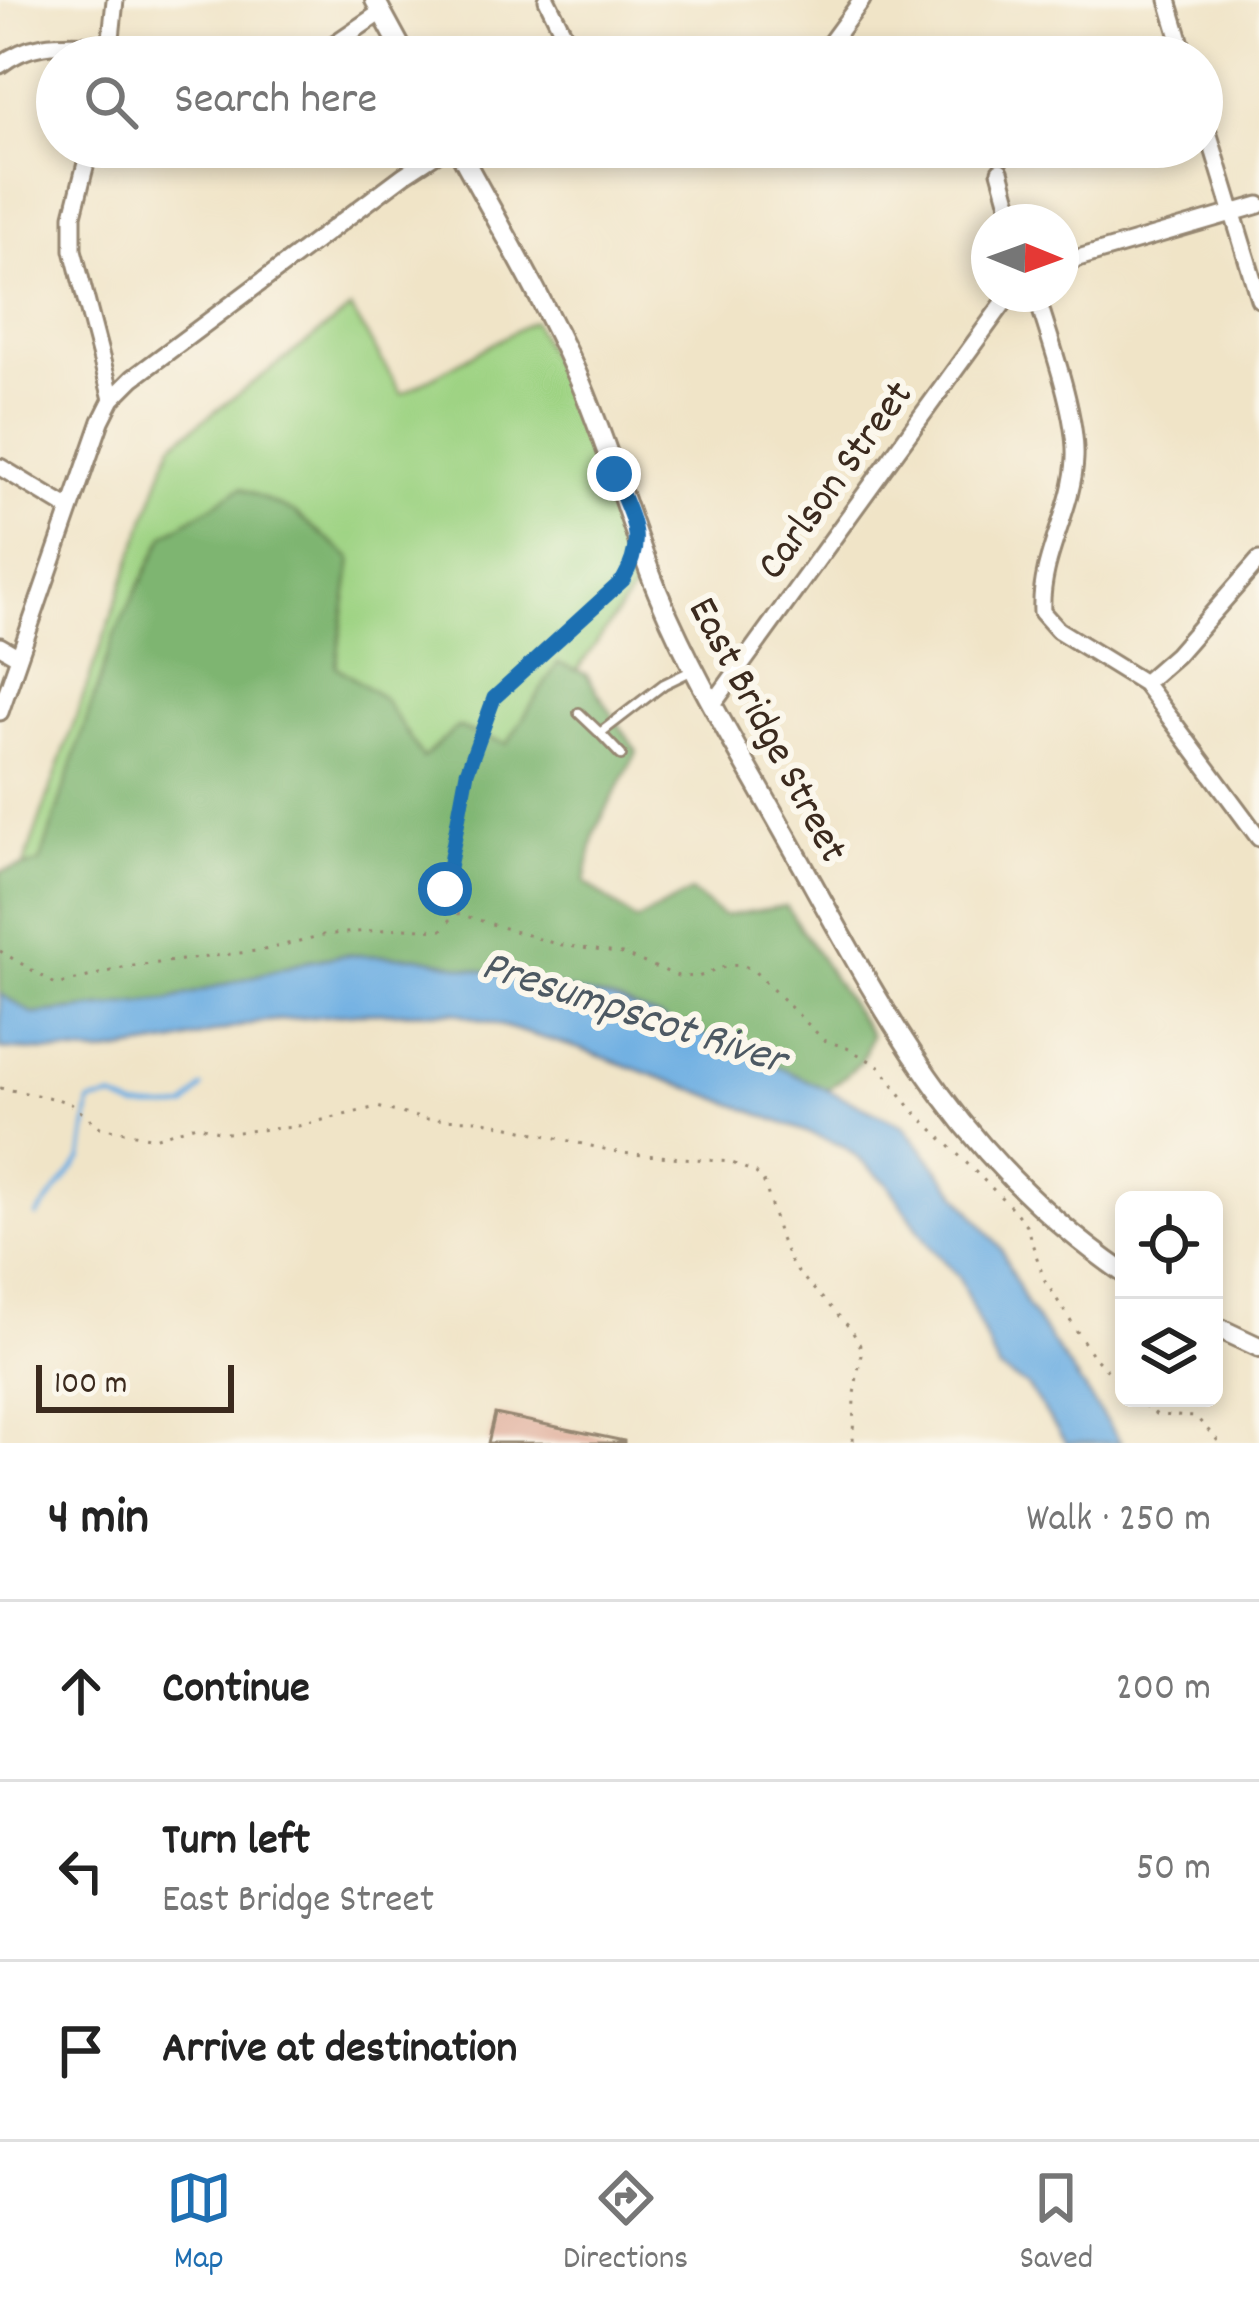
<!DOCTYPE html>
<meta charset="utf-8">
<style>
:root{--surface:#fff;--page:#f2f2f2;--text:#222;--muted:#767676;--line:#e0e0e0;--accent:#1f6fb2}
body{margin:0;font-family:Dekko,sans-serif;background:var(--page);color:var(--text)}
.controls{position:absolute;right:36px;bottom:36px;display:grid;overflow:hidden;border-radius:18px;box-shadow:0 6px 18px #0003}
.controls button{width:108px;height:108px;display:grid;place-items:center;padding:0;border:0;border-bottom:3px solid var(--line);background:var(--surface);color:var(--text);font:60px sans-serif}
.compass{position:absolute;left:971px;top:204px;width:108px;height:108px;border-radius:50%;background:var(--surface);box-shadow:0 6px 18px #0003;rotate:91deg}
.scale{position:absolute;left:36px;bottom:30px;width:198px;box-sizing:border-box;padding-left:12px;border:6px solid #3b2a1e;border-top:0;font-size:33px;line-height:42px;white-space:nowrap;color:#3b2a1e;-webkit-text-stroke:9px #fbf7ec;paint-order:stroke}
.stop{position:absolute;width:36px;height:36px;margin:-27px;border:9px solid #1f6fb2;border-radius:50%;background:#fff}
.stop.end{background:#1f6fb2;border-color:#fff;box-shadow:0 3px 12px #0008}
.list{margin:0;padding:0;list-style:none}
h2{display:flex;justify-content:space-between;align-items:center;height:156px;margin:0;padding:0 48px;font-size:51px}
h2 small{font-size:39px;font-weight:400;color:var(--muted)}
.list li{display:grid;grid-template-columns:78px 1fr auto;gap:36px;align-items:center;box-sizing:border-box;height:180px;padding:0 48px;border-top:3px solid var(--line)}
.list b{display:block;font-size:45px;white-space:nowrap}
.list p{margin:0;font-size:39px;white-space:nowrap;color:var(--muted)}
.list em{font-size:39px;font-style:normal;color:var(--muted)}
.icon{flex:none;width:66px;height:66px;fill:none;stroke:currentColor;stroke-width:2;stroke-linecap:round;stroke-linejoin:round}
.map{position:relative;flex:none;width:1259px;height:1443px;overflow:hidden}
.search{position:absolute;background:var(--surface);box-shadow:0 6px 18px #0003;left:36px;right:36px;top:36px;height:132px;display:flex;align-items:center;gap:30px;box-sizing:border-box;padding:0 42px;border-radius:66px;color:var(--muted);font-size:45px}
.sheet{height:696px;background:var(--surface)}
nav{display:flex;justify-content:space-around;align-items:center;box-sizing:border-box;height:168px;border-top:3px solid var(--line);background:var(--surface);font-size:33px;color:var(--muted)}
nav a{display:grid;justify-items:center;gap:6px}
nav .on{color:var(--accent)}
.map>svg:first-child{display:block}
</style>
<div class="map">
<svg width="1259" height="1443" viewBox="0 0 1259 1443">
<rect width="100%" height="100%" fill="#fbf7ec"/>
<filter id="ink" filterUnits="userSpaceOnUse"><feTurbulence type="fractalNoise" baseFrequency=".00833" numOctaves="2"/><feDisplacementMap in="SourceGraphic" scale="24" xChannelSelector="R" yChannelSelector="G"/><feConvolveMatrix kernelMatrix="1 2 1 2 8 2 1 2 1" color-interpolation-filters="sRGB"/></filter>
<filter id="wash" filterUnits="userSpaceOnUse"><feTurbulence type="fractalNoise" baseFrequency=".004" numOctaves="4" result="noise"/><feDisplacementMap in="SourceGraphic" scale="48" xChannelSelector="R" yChannelSelector="G"/><feGaussianBlur stdDeviation="2.7" result="paint"/><feColorMatrix in="noise" values="0 0 0 0 0 0 0 0 0 0 0 0 0 0 0 0 0 1.4 0 .05"/><feComposite in="paint" operator="in"/></filter>
<g filter="url(#wash)">
<rect width="100%" height="100%" fill="#f0e4c7"/>
<path fill="#9ed383" stroke="#6c7e50" stroke-width="3" d="M351,309L402,394L533,321L573,406L637,585L381,949L0,933L172,444Z"/>
<path fill="#7eb571" stroke="#5c7048" stroke-width="3" d="M241,488L295,513L352,559L336,666L384,699L423,758L457,727L507,744L558,663L586,674L637,752L595,831L585,882L636,921L691,892L723,916L786,906L871,1036L861,1062L828,1090L738,1048L613,1000L418,957L344,955L305,962L168,1000L34,1014L0,994V872L40,863L115,633L165,535Z"/>
<path fill="#6eafe2" stroke="#546c80" stroke-width="3" d="M344,955L419,957L613,1000L738,1048L904,1126L1001,1249L1026,1304L1121,1443H1066L1027,1386L999,1370L959,1277L930,1246L887,1183L844,1146L709,1095L577,1048L455,1012L358,1013L258,1022L176,1042L100,1054L0,1049V994L34,1014L168,1000L305,962Z"/>
<g fill="none" stroke-linecap="round" stroke-linejoin="round">
<path stroke="#6eafe2" stroke-width="4.5" d="M37,1216L82,1158L90,1102L112,1098L136,1108H178L186,1107L202,1088"/>
</g>
<g id="blocks">
<path fill="#dfab98" d="M495,1414L624,1441V1443H488Z"/>
</g>
</g>
<g filter="url(#ink)">
<use href="#blocks" fill-opacity="0" stroke="#968772" stroke-width="3"/>
<g fill="none" stroke-linecap="round" stroke-linejoin="round">
<defs>
<path id="service" d="M579,713L600,733
M621,755L600,733L664,684L693,670"/>
<path id="minor" d="M547,0L575,57
M1168,0L1185,57
M109,57L115,0
M315,57L381,12
M820,57L862,0
M0,65C34,38 69,45 110,45
M1202,112L1259,299
M90,147L73,215V250L112,399
M1000,171L1014,222
M1061,263L1259,205
M1036,294C1049,337 1077,414 1075,458C1073,511 1039,558 1042,612L1058,630L1144,683L1259,838
M0,467L68,508
M0,646L19,657
M1144,683L1176,655L1259,560
M713,704L1010,294
M0,712L101,421L112,399L133,378L404,175L447,147"/>
<path id="tertiary" d="M375,0L406,57
M457,147C497,221 541,295 576,372C608,443 628,520 658,593C694,679 744,760 789,841C886,1015 955,1157 1124,1273
M1214,1326L1259,1347"/>
</defs>
<use href="#service" stroke="#968772" stroke-width="14"/>
<use href="#minor" stroke="#968772" stroke-width="21"/>
<use href="#tertiary" stroke="#968772" stroke-width="24"/>
<path stroke="#968772" stroke-width="3" stroke-dasharray="3 9" stroke-linecap="butt" d="M455,912L444,889L447,865L467,772L494,698L623,581L632,565
M0,951L57,985L126,967L264,950L323,935L403,928L442,930L456,913L556,944L622,954L678,976L698,977L727,966L742,965L753,970L824,1040L847,1048L879,1066L910,1107L1012,1208L1026,1225L1044,1279L1092,1355L1124,1387
M0,1088L57,1099L71,1104L100,1127L154,1138L196,1125L225,1133L294,1127L377,1107L424,1119L480,1120L621,1153L730,1162L756,1173L765,1184L780,1239L793,1267L851,1329L862,1349L854,1394L853,1443
M1135,1398L1157,1415L1196,1417L1220,1443"/>
<use href="#service" stroke="#fff" stroke-width="8"/>
<use href="#minor" stroke="#fff" stroke-width="15"/>
<use href="#tertiary" stroke="#fff" stroke-width="18"/>
</g>
</g>
<g fill="none" stroke-linecap="round" stroke-linejoin="round" filter="url(#ink)">
<path stroke="#1f6fb2" stroke-width="15" d="M445,889L467,772L494,698L623,580C648,536 630,518 614,474"/>
</g>
<g text-anchor="middle" stroke-width="12" stroke-linejoin="round" paint-order="stroke">
<g font-size="42" fill="#3b2a1e" stroke="#fbf7ec">
<text transform="translate(832 478) rotate(-54)" y="15">Carlson Street</text>
<text transform="translate(771 728) rotate(62)" y="15">East Bridge Street</text>
</g>
<g font-size="45" font-style="italic" fill="#4d5963" stroke="#fbf7ec">
<text transform="translate(635 1009) rotate(18)" y="16">Presumpscot River</text>
</g>
</g>
</svg>
<div class="controls">
<button><svg class="icon" aria-label="locate" viewBox="0 0 24 24"><circle cx="12" cy="12" r="6"/><path d="M12 2v4M12 18v4M2 12h4M18 12h4"/></svg></button>
<button><svg class="icon" aria-label="layers" viewBox="0 0 24 24"><path d="M12 4l9 5-9 5-9-5zM3 14l9 5 9-5"/></svg></button>
</div>
<svg class="compass" viewBox="-18 -18 36 36"><path d="M0-13l5 13h-10z" fill="#e53935"/><path d="M0 13l5-13h-10z" fill="#767676"/></svg>
<div class="scale">100 m</div>
<div class="stop" style="left:445px;top:889px"></div>
<div class="stop end" style="left:614px;top:474px"></div>
<div class="search"><svg class="icon" aria-label="search" viewBox="0 0 24 24"><circle cx="10" cy="10" r="6"/><path d="M15 15l6 6"/></svg>Search here</div>
</div>
<section class="sheet">
<h2>4 min<small>Walk · 250 m</small></h2>
<ul class="list">
<li><svg class="icon" aria-label="ahead" viewBox="0 0 24 24"><path d="M12 20V5M6 11l6-6 6 6"/></svg><div><b>Continue</b></div><em>200 m</em></li>
<li><svg class="icon" aria-label="left" viewBox="0 0 24 24"><path d="M17 20v-9H6M10 6l-5 5 5 5"/></svg><div><b>Turn left</b><p>East Bridge Street</p></div><em>50 m</em></li>
<li><svg class="icon" aria-label="arrive" viewBox="0 0 24 24"><path d="M6 21V4h12l-3 4 3 4H6"/></svg><div><b>Arrive at destination</b></div></li>
</ul>
</section>
<nav>
<a class="on"><svg class="icon" aria-label="map" viewBox="0 0 24 24"><path d="M3 6l6-2 6 2 6-2v14l-6 2-6-2-6 2zM9 4v14M15 6v14"/></svg>Map</a>
<a><svg class="icon" aria-label="directions" viewBox="0 0 24 24"><path d="M12 3l9 9-9 9-9-9zM9 14v-3h6M13 9l2 2-2 2"/></svg>Directions</a>
<a><svg class="icon" aria-label="saved" viewBox="0 0 24 24"><path d="M7 4h10v16l-5-4-5 4z"/></svg>Saved</a>
</nav>
